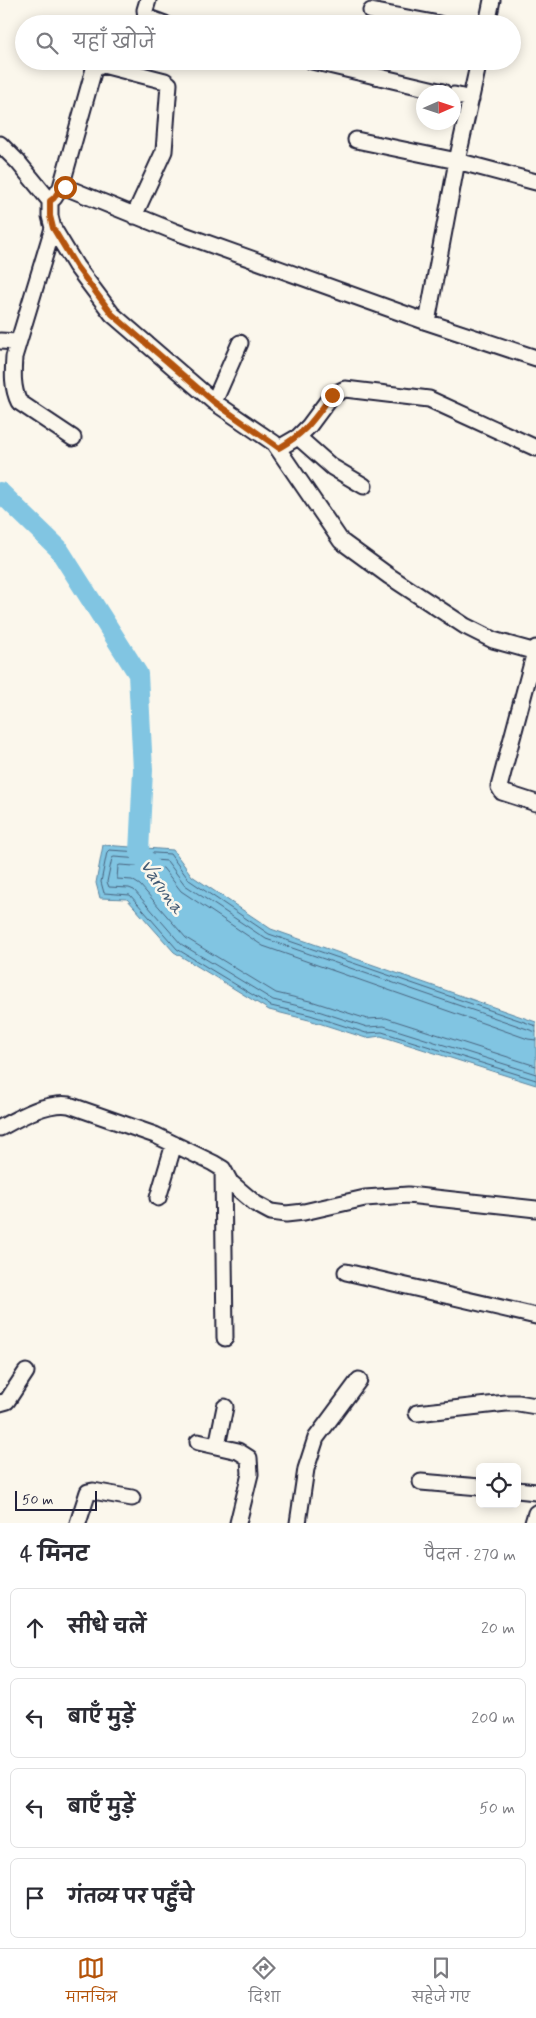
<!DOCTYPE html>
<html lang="hi">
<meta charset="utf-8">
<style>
:root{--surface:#fff;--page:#f7f7f7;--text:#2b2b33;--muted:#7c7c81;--line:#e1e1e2;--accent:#b45309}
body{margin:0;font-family:Mynerve,"Playpen Sans Deva",sans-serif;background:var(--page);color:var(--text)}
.controls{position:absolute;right:15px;bottom:15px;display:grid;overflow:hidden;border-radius:8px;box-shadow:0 2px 12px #0003}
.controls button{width:45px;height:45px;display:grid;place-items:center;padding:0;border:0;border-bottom:1px solid var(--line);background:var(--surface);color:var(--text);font:25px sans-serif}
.compass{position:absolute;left:416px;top:85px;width:45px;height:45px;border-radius:50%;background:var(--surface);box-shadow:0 2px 12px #0003;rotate:87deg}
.scale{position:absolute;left:15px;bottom:12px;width:82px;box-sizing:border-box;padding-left:5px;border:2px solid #22223b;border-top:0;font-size:14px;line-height:18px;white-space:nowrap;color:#22223b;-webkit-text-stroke:4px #fbf7ec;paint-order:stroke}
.stop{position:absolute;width:15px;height:15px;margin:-11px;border:4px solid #b45309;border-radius:50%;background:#fff}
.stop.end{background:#b45309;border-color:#fff;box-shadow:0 1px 5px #0008}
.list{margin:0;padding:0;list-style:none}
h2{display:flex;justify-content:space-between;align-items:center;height:65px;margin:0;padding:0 20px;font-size:21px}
h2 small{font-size:16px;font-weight:400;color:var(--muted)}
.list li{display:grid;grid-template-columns:32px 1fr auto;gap:15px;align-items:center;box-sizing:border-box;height:80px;margin:0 10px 10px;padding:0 10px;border:1px solid var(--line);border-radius:8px}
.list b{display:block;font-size:19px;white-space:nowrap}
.list em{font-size:16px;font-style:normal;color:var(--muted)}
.icon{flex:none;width:28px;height:28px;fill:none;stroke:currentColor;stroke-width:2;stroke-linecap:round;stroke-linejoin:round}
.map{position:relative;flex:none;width:536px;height:1523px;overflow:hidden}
.search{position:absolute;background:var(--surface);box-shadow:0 2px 12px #0003;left:15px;right:15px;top:15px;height:55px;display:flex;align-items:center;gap:12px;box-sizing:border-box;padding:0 18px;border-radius:28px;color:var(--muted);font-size:19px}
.sheet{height:425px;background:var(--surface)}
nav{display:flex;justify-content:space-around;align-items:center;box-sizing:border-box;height:70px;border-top:1px solid var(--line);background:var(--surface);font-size:14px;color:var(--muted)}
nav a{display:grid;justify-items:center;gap:2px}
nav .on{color:var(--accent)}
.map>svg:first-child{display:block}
</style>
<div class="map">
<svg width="536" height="1523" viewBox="0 0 536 1523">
<rect width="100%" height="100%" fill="#fbf7ec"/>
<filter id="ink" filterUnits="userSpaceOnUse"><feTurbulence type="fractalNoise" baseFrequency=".02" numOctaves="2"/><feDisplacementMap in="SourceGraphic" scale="10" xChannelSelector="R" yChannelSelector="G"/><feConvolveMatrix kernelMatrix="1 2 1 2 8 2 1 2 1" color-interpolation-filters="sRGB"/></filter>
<g filter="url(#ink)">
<path fill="#81c5e2" stroke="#5b849f" d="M103,845L173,850L192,876L271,929L536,1022V1085L381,1036L366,1038L309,1020L269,1010L174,952L127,899L100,898L96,883Z"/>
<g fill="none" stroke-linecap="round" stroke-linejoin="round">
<path stroke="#48637e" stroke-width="1" d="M536,1026L269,934L189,880L170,854L109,850L107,852L101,882L104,893L130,895L177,949L271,1006L310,1015L366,1033L382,1032L536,1080
M536,1032L266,939L185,885L167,861L114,857L112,858L107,882L109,887L129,888L134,890L181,944L273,1000L312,1009L367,1027L384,1026L536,1074
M536,1040L528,1039L263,946L181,891L163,868L120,865L118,866L117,879L132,880L140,885L186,938L276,993L314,1002L367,1019L386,1018L536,1066"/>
<path stroke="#81c5e2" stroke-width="20" d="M0,492L58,548L138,674L143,770L139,852L152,869"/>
<defs>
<path id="minor" d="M148,0L145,10L146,17L165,24
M371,11L439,24
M487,24L492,0
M312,61L443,92
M454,95L471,99
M356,140L457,161L536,182
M0,144L18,162L50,201L54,198L61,187H65L176,232L427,322L536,358
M61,187L94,69L103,65L165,81L169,84L164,151L134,216
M50,201V216L53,228L76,266L112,314L214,402L274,443L341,541L389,576L465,626L493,640L536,652
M53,228L14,357C13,372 12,388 19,402L73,438
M427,322L457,161L479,61
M0,341L18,342
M214,402L240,343
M298,437L332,467L364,486
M279,448L298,437L309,426L332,395L345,389L429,399L536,448
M536,648L499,787L502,792L536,803
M0,1128C20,1117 46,1102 69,1105L155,1135L213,1163L223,1169L230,1182L256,1204L271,1212L286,1214L304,1212L365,1198L408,1195L536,1209
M223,1169L225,1338
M158,1198L174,1144
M346,1272L536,1316
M0,1403L7,1401L26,1372
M417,1413L506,1403H518L536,1406
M198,1442L238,1451L249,1458L250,1474L238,1523
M217,1446L225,1407
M421,1482L480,1487
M517,1490L536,1492
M78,1523L88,1492L93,1491L132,1498
M298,1523L306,1469L316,1438L359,1380
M533,1523L536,1513"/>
</defs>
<use href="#minor" stroke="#22223b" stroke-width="19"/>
<use href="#minor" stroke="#fbf7ec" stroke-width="15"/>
</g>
</g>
<g fill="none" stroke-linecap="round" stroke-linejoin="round" filter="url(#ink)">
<path stroke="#b45309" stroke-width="6" d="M65,187H61L54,198L50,201V216L53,228L76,266L112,314L214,402L279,448C307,432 313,420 332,395"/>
</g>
<g text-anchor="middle" stroke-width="5" stroke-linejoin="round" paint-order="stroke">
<g font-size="19" font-style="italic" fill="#435b75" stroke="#fbf7ec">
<text transform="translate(163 886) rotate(55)" y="7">Varuna</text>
</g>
</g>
</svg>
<div class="controls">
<button><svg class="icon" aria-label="locate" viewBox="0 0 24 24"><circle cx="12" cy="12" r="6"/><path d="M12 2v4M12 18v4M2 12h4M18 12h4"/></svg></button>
</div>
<svg class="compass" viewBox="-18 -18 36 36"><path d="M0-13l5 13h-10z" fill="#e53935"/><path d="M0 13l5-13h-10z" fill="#7c7c81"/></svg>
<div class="scale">50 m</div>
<div class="stop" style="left:65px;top:187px"></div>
<div class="stop end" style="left:332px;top:395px"></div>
<div class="search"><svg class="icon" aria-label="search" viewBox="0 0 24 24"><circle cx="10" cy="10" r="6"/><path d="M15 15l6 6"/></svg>यहाँ खोजें</div>
</div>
<section class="sheet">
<h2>4 मिनट<small>पैदल · 270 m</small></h2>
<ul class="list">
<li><svg class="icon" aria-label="ahead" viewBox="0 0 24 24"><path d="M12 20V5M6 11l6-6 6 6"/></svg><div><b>सीधे चलें</b></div><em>20 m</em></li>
<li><svg class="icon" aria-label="left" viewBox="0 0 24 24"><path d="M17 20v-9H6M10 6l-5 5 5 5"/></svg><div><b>बाएँ मुड़ें</b></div><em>200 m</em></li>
<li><svg class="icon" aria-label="left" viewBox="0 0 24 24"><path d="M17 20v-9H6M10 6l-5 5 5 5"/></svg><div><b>बाएँ मुड़ें</b></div><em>50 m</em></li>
<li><svg class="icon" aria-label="arrive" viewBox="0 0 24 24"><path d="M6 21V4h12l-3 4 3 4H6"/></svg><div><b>गंतव्य पर पहुँचे</b></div></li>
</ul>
</section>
<nav>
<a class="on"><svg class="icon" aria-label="map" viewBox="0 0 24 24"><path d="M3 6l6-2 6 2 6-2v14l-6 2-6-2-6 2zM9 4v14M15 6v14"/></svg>मानचित्र</a>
<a><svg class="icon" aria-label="directions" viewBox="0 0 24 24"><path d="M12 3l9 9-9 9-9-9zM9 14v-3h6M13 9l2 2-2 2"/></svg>दिशा</a>
<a><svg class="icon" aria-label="saved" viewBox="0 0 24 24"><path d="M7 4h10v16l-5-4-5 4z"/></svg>सहेजे गए</a>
</nav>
